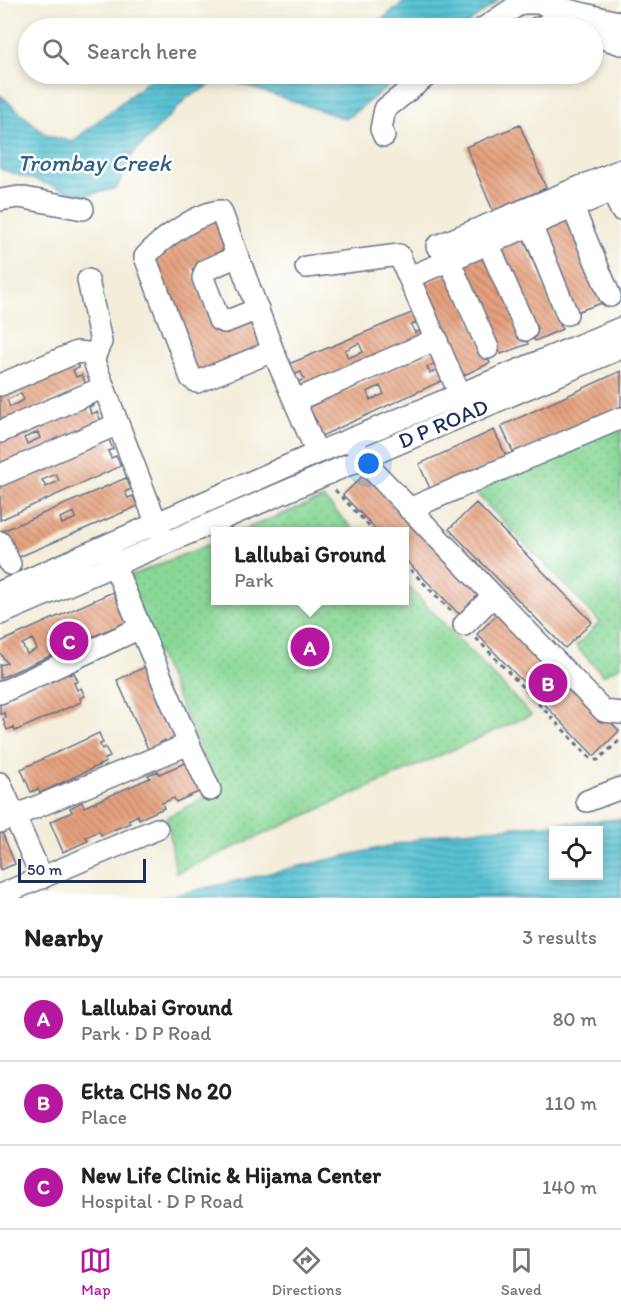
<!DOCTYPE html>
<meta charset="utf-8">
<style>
:root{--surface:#fff;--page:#f2f2f2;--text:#222;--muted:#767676;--line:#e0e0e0;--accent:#b5179e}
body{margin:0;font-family:Itim,sans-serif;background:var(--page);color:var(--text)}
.controls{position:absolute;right:18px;bottom:18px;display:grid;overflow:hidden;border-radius:0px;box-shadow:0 3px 9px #0003}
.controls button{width:54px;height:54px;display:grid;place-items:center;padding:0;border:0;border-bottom:2px solid var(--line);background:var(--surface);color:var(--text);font:30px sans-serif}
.scale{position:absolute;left:18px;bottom:15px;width:128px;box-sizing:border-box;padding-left:6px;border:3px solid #1b2f5e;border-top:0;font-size:16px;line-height:21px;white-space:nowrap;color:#1b2f5e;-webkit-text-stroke:4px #fff;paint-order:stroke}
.you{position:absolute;left:369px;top:464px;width:21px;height:21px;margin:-15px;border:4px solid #fff;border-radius:50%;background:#1a73e8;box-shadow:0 0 0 9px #1a73e833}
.badge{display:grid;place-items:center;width:39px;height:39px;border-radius:50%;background:var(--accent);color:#fff;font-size:20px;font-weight:700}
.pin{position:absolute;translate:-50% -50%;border:3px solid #fff;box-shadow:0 2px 6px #0006}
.popup{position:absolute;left:211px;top:527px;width:198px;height:78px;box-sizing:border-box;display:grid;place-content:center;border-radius:0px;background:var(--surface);filter:drop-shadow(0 2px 4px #0005);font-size:20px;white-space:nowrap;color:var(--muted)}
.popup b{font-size:22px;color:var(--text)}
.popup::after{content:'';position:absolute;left:50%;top:100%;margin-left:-12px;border:12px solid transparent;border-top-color:var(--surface)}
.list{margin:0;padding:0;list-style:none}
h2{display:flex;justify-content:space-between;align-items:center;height:78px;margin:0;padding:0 24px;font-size:26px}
h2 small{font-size:20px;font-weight:400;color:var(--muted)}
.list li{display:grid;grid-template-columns:39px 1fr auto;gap:18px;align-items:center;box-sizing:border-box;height:84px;padding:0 24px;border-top:2px solid var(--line)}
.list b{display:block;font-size:22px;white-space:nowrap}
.list p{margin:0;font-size:20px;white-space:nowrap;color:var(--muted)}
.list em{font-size:20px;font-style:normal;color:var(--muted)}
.icon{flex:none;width:33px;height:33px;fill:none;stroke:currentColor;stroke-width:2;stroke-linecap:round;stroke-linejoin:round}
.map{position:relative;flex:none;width:621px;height:898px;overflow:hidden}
.search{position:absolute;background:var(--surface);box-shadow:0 3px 9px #0003;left:18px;right:18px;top:18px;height:66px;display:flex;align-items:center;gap:15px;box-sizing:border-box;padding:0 21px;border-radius:33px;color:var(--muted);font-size:22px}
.sheet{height:330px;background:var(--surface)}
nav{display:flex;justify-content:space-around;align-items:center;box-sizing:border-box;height:84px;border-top:2px solid var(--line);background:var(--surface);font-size:16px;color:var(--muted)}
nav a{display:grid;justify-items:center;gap:3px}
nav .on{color:var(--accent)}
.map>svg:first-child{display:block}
</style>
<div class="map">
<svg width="621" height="898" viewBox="0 0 621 898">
<defs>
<pattern id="park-dots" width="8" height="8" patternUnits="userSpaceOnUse" patternTransform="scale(1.5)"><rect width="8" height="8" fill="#8ad897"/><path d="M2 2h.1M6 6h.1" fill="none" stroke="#76ba85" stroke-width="1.8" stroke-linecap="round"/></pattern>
<pattern id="water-rules" width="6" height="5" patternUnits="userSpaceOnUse" patternTransform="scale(1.5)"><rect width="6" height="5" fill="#58c2d3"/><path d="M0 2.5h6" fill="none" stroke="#489eae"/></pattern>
<pattern id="building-back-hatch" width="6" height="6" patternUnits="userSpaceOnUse" patternTransform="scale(1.5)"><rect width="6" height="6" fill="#e5a07d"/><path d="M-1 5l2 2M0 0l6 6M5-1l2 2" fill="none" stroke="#b9836a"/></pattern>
</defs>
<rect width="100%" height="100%" fill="#fff"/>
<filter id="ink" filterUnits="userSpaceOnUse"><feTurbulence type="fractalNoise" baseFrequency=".0167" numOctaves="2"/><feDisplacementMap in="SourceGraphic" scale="12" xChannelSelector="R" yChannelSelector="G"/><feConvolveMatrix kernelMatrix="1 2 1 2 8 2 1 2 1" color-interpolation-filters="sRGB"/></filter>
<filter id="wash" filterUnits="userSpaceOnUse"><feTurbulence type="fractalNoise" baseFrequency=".008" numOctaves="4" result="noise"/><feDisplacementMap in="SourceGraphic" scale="24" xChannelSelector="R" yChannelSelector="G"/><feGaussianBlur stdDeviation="1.35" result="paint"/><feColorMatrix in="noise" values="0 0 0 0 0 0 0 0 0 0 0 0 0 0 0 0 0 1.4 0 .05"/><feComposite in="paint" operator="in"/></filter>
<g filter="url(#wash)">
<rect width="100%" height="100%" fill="#f3edd9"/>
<path fill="url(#park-dots)" stroke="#52847a" stroke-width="1.5" d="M621,419V666L603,675L576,646L600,622L471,488Z
M323,498L355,531H240Z
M215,542L216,600H404L405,583L531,715L176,873L167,817L218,791L125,578Z"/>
<path fill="url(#water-rules)" stroke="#3a7898" stroke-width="1.5" fill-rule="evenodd" d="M406,0H499L462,28H371Z
M157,74H404L346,119L223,78L187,98L131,156L117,188L84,196L0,169V95L46,135L72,142Z
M621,819V898H161L450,832ZM598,830V876H554V830Z"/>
<g id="blocks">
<path fill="url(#building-back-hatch)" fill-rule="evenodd" d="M520,125L546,188L493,211L466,147Z
M569,218L605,302L576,312L539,228Z
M220,220L232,256L192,269L215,330L255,316L268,348L197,375L150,258L178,242V234Z
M523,237L562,329L535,341L496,249Z
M486,252L528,344L501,354L460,265Z
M450,272L490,363L460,377L419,285Z
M419,310L423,320L411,325L415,333L426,328L430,338L300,391L296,383L304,379L301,372L293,375L289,364ZM359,343L363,352L348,358L345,350Z
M435,350L441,361L427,367L430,373L443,367L448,378L317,438L311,425L317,422L313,415L308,417L304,409ZM380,386L384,394L370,400L367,392Z
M74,357L79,368L73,370L76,377L82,375L86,385L0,424V390ZM21,393L24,400L10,407L7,400Z
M621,371V407L515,456L501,426Z
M90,396L94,405L89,407L91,414L97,412L102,423L0,467V435ZM38,432L40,438L27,444L24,438Z
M494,430L507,458L432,493L419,464Z
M108,438L113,449L108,451L111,458L116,456L121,466L0,520V486ZM56,474L59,481L46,487L42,480Z
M367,472L482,591L459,614L404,558V532H379L343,495Z
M126,478L131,489L125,492L128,498L133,496L138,506L12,560L0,532ZM74,512L76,518L62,524L60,518Z
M476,503L592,622L565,648L449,529Z
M115,591L128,621L0,678V665L7,663L0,653V642ZM32,639L37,649L27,654L22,644Z
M502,610L619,731L594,756L477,634Z
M147,666L178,735L174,737L176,742L168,746L165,740L160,743L162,748L154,752L152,747L148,749L117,680Z
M67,670L69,675L74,673L78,681L74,683L77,690L81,688L85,696L80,698L81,702L15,731L14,727L7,730L3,719L6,718L4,713L0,714V703Z
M99,733L103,743L100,744L102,749L105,747L110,757L105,759L106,762L40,793L38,789L31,792L21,769Z
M190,761L203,790L176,802L174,798L162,803L164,808L139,819L138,815L128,820L130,823L101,835L99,831L86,837L88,841L63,852L50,822L72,812L70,808L82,802L84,807L150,778L148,775L158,771L159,774Z
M2,832L15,864L0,870V833Z"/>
</g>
</g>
<g filter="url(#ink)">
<use href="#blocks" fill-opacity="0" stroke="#677289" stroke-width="1.5"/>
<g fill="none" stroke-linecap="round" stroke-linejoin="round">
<defs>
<path id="minor" d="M596,17L594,35L621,44
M484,28L521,3H539L621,23
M537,28C550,26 552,19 554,7
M384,136L381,129L385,109L429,74
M612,191L621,210
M0,200L19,197L83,209
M573,208L610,296
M531,225L567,314
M488,243L526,330
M437,246L621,170
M238,256L206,270L203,278L219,320L225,322L258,309
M449,260L488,348
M306,267L399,255L460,395
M410,277L621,187
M88,280L101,342L93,359L161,535
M273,351L197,382L191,378L145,257C159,240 199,212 221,211L273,351L317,453
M0,385L77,352L96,354
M296,400L437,339
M0,432L104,387
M356,447L361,458L604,711L621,713
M0,475L118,424
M409,509L621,418
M0,542L10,564
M0,592L317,453L621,328
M0,614L621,348
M464,625L493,596
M0,693L140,628
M189,744L210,790
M0,783L42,878
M587,801L621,788
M0,822L189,744L110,555
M0,895L157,829"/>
</defs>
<use href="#minor" stroke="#677289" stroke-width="24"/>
<path stroke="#677289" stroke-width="3" stroke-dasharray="4.5 4.5" stroke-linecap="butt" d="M335,490L375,532
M404,563L451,611
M476,638L592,760H598L621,739"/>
<use href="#minor" stroke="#fff" stroke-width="21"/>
</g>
</g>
<g text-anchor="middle" stroke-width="5" stroke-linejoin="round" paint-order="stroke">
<g font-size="22" fill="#1b2f5e" stroke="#fff">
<text transform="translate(443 423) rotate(-23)" y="8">D P ROAD</text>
</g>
<g font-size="24" font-style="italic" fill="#306287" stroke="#fff">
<text x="94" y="171">Trombay Creek</text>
</g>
</g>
</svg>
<div class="controls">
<button><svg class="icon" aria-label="locate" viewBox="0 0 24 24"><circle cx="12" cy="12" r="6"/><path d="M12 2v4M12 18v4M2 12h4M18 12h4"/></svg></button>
</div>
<div class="scale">50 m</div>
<div class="you"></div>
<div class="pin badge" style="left:310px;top:647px">A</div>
<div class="popup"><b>Lallubai Ground</b>Park</div>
<div class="pin badge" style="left:548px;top:683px">B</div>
<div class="pin badge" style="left:69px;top:641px">C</div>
<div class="search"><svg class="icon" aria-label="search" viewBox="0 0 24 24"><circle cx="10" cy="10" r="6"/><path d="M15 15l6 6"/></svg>Search here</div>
</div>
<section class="sheet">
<h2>Nearby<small>3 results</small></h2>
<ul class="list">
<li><span class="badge">A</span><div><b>Lallubai Ground</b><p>Park · D P Road</p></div><em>80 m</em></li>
<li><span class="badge">B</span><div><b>Ekta CHS No 20</b><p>Place</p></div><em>110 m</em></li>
<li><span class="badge">C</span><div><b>New Life Clinic &amp; Hijama Center</b><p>Hospital · D P Road</p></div><em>140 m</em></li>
</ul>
</section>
<nav>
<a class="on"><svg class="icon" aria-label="map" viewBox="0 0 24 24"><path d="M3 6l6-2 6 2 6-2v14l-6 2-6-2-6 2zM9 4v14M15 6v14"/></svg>Map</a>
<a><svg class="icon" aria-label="directions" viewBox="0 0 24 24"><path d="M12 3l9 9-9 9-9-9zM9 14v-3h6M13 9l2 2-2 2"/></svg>Directions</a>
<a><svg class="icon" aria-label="saved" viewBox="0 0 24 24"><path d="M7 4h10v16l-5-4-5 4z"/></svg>Saved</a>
</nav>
